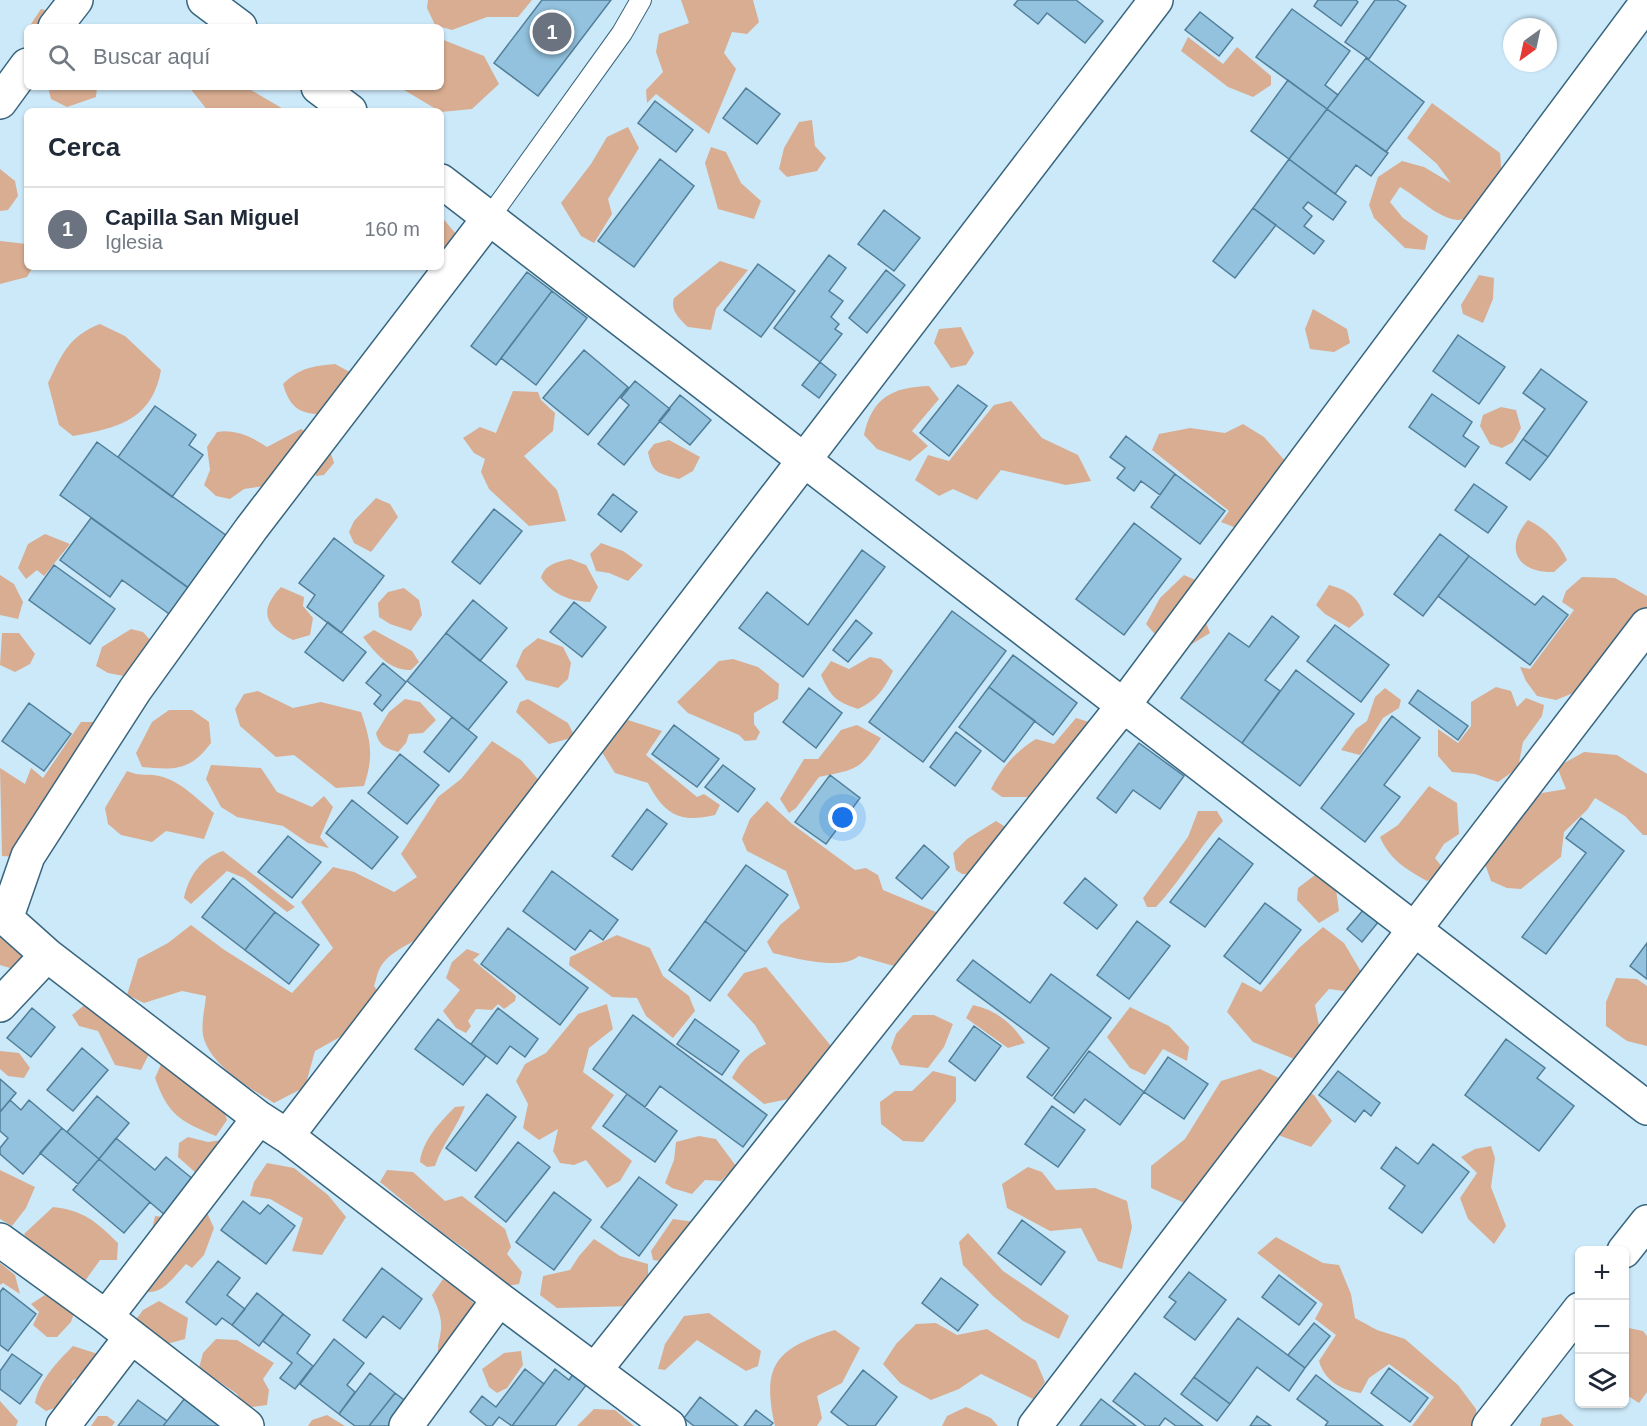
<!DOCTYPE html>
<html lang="es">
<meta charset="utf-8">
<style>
:root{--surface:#fff;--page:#f6f6f7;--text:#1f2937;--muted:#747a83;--line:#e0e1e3;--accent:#ea580c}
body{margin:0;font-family:Helvetica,sans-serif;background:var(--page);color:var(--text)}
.controls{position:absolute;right:18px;bottom:18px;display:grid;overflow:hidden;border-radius:9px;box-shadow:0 2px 4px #0004}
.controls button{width:54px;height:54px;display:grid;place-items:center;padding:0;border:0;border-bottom:2px solid var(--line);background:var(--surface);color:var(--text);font:30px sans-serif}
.compass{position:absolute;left:1503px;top:18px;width:54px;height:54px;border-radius:50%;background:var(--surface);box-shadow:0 2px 4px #0004;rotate:213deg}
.you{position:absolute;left:843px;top:818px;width:21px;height:21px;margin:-15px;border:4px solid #fff;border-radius:50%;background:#1a73e8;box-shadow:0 0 0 9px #1a73e833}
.badge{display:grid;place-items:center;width:39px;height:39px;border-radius:50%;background:var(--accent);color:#fff;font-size:20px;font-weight:700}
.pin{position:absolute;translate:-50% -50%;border:3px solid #fff;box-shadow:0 2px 6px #0006}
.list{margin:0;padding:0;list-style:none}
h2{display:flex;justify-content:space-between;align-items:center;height:78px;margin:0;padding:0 24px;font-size:26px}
h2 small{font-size:20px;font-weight:400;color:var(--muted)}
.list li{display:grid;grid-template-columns:39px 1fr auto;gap:18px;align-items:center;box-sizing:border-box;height:84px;padding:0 24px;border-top:2px solid var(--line)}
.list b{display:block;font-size:22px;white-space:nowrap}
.list p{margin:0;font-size:20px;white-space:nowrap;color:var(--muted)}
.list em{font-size:20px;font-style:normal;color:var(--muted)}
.icon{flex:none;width:33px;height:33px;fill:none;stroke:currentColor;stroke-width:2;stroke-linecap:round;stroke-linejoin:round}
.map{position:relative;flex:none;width:1647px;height:1426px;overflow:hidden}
.search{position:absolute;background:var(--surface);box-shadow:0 2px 4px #0004;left:24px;top:24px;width:420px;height:66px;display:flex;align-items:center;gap:15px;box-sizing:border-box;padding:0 21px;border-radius:9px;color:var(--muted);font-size:22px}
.panel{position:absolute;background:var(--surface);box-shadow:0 2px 4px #0004;left:24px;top:108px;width:420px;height:162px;border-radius:9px}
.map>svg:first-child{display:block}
</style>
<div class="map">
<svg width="1647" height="1426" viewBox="0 0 1647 1426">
<rect width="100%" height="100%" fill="#cce9fa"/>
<path fill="#d9ad91" d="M428,0H532L518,17H487L452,30L435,25L427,8Z
M681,0H753L759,22L747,34L732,32L724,53L736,69L709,134L656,94L647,103L646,90L663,72L656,52L659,34L689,23Z
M41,9L70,16L76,27H29Z
M1188,37L1223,64L1237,47L1271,76V85L1253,97L1228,87L1181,51Z
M441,39L484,56L499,84L472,109L441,112L399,87H441Z
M48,87H97L96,97L67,107L51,99Z
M189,87H246L285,110L312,108L315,111H208Z
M1432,103L1500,153C1503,181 1502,209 1471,217C1467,218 1461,220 1457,220C1436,217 1418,197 1400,187L1390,202L1403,218L1428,236L1425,250L1405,248L1374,218L1369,205L1378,177L1402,161L1424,167L1451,183L1437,164L1407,138Z
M812,120L815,146L826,158L817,171L787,177L779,169L784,148L799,122Z
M628,127L639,148L608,199L612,214L594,243L581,236L561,203L591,164L607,137Z
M711,147L726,152L741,183L761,201L754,219L718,209L705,163Z
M0,169L15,181L18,196L8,210L0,211Z
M441,216L456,234L452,247L441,250Z
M0,241L27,244V267H33L27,277L0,284Z
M720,261L748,270L716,309L711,330L688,327C679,319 670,310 674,298Z
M1479,275L1494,278L1493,299L1483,323L1463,314L1461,305Z
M1313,309L1347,329L1350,343L1334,352L1310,349L1305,329Z
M100,324L125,336L161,370C152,420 118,428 73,436L59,425L48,383C62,354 69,336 100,324Z
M961,327L974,353L966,365L951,368L934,343L939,329Z
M335,364L359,377L334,416C305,413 292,415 283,384C299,368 313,366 335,364Z
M929,386L939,399L912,431L928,446L910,461L877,449L864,435C872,398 892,387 929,386Z
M513,391L538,392L541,400L555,413L553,431L524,456L557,490L566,521L529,526L489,489L481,472L485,459L474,453L463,438L480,427L496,433Z
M1011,401L1042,438L1078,455L1091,481L1066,485L1001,470L977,500L953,489L939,496L915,480L928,455L949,461L994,405Z
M1501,407L1516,410L1521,428L1513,442L1502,448L1490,444L1480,426L1483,415Z
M1243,424L1264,437L1303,481L1264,539L1221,522L1229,511L1152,450L1159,434L1190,428L1225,433Z
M301,429C316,437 330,444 334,463L324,475L316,476L311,466L280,484L244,489L230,499L216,496L204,485L210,470L207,447L217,432C235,429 252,437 267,447Z
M669,440L700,457L693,471L679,479C659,473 652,474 648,452L654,444Z
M376,498L390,504L398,517L371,552L354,543L349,532L354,521Z
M1528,520C1546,529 1559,542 1567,560L1554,572C1518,573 1503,549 1528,520Z
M45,534L70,544L44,576L37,570L26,579L18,568L28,544Z
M601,543L623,551L643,565L628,581L609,573L596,571L590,554Z
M570,559L586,565L598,587L590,602C570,601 553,595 541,578C545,564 557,562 570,559Z
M0,575L14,584L23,602L18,619L0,615Z
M1184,575L1200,582L1203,615L1210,633L1192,644L1186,639L1160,640L1146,624L1160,598Z
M1582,577L1615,578L1647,596V653L1633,667L1578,691L1556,700L1537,696L1526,681L1520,667L1530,669L1574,610L1562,602L1566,591Z
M1329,585C1347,590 1358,596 1364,615L1349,628L1325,614L1316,605Z
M281,587L304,597L303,606L313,618L310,635L293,640C265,626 258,611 281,587Z
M404,588L419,600L422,615L411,631L390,624L379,617L378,603L388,592Z
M131,629L143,632L160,651L134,678L108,673L96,666L102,647Z
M374,630L412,651L419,662L411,670C390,671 375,653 363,637Z
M2,633H19L35,654L30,664L15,672L0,665Z
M538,638L563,647L571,663L568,679L558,688L526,680L516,666L523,650Z
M870,657L881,659L893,671C884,689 876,701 858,709C835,701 831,697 821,675L831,661L849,669Z
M733,659L758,667L779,684L778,699L754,713V724L760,732L756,740L745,741L739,735L688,713L677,702L719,661Z
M1496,687L1511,691L1517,707L1526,698L1544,705L1542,716L1523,742L1518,768L1498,782L1475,774L1452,772L1438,756V729L1458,743L1471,726V702Z
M1385,688L1401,700L1399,708L1383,718L1360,755L1341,750L1356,729L1367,721L1375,697Z
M258,691L293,708L321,702L361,712C371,742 374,755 364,786L336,788L294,755L276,757L240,726L235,709L244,694Z
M405,699L420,702L436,720L423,733L409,734L406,743L398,752C386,748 379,746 376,733L389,712Z
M528,699L568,723L575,737L549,744L516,712L520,702Z
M169,710H192L209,722L211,743C190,771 175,770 142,767L136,753L152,722Z
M1076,718L1089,722L1088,740L1060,807L1028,797H1002L991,789C1002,767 1015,752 1036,739L1054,744Z
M628,720L662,731L646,755L697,797L704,794L720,805L715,815C681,823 665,816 648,783L615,773L598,746Z
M81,722H96L16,857L2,856L0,768L25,784L31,768L43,778Z
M857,725L881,738C859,771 857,769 819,777L796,808L789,813L780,799L804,759H818L841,730Z
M492,741L521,760L543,785L470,880L444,902C438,943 396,940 380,968C377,973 376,981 374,986L383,998L340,1037L315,1051L305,1087L274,1103C250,1088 213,1067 204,1039C200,1027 205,1008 206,996L182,991L144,1003L127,995L138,959L168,943L191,925L223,949L292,993L333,948L301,902L333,867L354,872L394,892L417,877L401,854L438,797L461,779Z
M1584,752L1617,755L1647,774V835H1643L1625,816L1595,798L1587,810L1564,832L1561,857L1521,889L1507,888L1491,881L1484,861L1527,806L1542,793L1566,789L1557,767Z
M211,765L261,768L277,792L312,807L324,796L333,807L320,837L329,848L308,843L283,826L237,817L221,807L206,779Z
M127,771C142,777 145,773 159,776C181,781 197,799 214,813L204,839L166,831L152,842L121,835L108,824L105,808Z
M1429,786L1457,803L1459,834L1444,844L1435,858L1446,872L1427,881C1407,870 1389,859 1380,837L1398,825Z
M767,801L792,824L855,870L866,868L878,875L883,890L943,915L901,968L859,956C841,971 794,958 773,953L767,942L780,925L800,908L786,871L747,851L742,839L750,819Z
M1198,811H1217L1223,821C1199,848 1181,880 1156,907H1147L1143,898L1188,837Z
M996,821L1007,828L978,875L962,874L956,870L953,853L967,839Z
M223,851L295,907L287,912L244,878L227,871L191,904L184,898C188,877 202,857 223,851Z
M1315,875L1336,889L1339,911L1319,923L1297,900L1298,888Z
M0,908L26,928L25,964L10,968L0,965Z
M1323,927L1344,943L1363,975L1351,992L1329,989L1315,1005L1322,1041L1299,1061L1253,1042L1227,1012L1242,982L1261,992L1299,948Z
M617,935L650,948L663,976L689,996L695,1011L673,1038L646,1016L637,998L612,997L569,965L570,957Z
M467,949L480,954L473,960L516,996L515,1001L504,1009L498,1004L492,1010L476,1009L468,1021L471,1026L466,1033L456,1028L443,1011L460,990L446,978L452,962Z
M766,967L836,1052L803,1096L764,1104L732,1078C741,1061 749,1052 766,1044L755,1025L727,995L744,973Z
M1616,978L1637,979L1647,986V1046L1627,1041L1606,1026V1002Z
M87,1003L149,1054L141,1070L115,1065L98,1031L79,1026L72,1015Z
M607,1004L613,1029L589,1048L583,1072L614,1095L591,1128L632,1161L620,1181L607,1188L586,1160L574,1165L560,1163L553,1151L558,1129L539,1140L523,1128L528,1104L516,1081L525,1064L546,1053L578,1014Z
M973,1005C996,1010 1012,1023 1025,1043L1008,1048L966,1018Z
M1130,1007L1169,1026L1189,1047L1187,1061L1163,1049L1145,1075L1130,1068L1107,1037Z
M913,1015H934L953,1024L944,1047L928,1068L900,1065L891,1048L896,1034Z
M0,1051L19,1053L30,1068L24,1078L8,1076L0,1069Z
M162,1062L215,1082L227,1120L216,1136C181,1122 168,1115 155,1078Z
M1260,1069L1314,1095L1332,1121L1311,1147L1278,1135L1259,1158L1189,1205L1151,1188V1166L1185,1139L1221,1081Z
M933,1071L956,1077V1101L923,1142L903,1141L881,1124L880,1102L895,1091H912Z
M465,1106C457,1128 442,1144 435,1166L427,1167L420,1162C422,1141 440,1122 455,1107Z
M699,1136L716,1139L736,1166L721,1181L705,1180L692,1194L672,1188L665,1183L674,1160L676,1142Z
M188,1137L208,1142L236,1138L214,1189L178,1157L179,1143Z
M1491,1146L1495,1158L1491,1187L1506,1226L1494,1244L1468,1219L1460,1198L1477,1173L1461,1157L1475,1149Z
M267,1163L294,1168L328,1195L346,1217L322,1255L292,1251L303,1218L270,1199L250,1196L254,1182Z
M1028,1167L1042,1172L1056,1190L1095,1188L1127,1201L1132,1227L1122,1269L1098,1261L1081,1228L1050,1231L1007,1208L1002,1184Z
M0,1170L35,1187L26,1208L12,1226L0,1219Z
M387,1170L413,1172L445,1201L462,1196L505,1229L511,1247L507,1254L522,1272L519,1284L507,1286L483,1278L468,1251L441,1232L380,1182Z
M204,1206L214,1228L204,1255L192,1268L186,1264C168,1283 158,1302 131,1286L125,1265L139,1245L157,1238L152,1230L155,1216L170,1218Z
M53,1207C83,1210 97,1222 118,1243L117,1260H100L85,1281L74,1283L33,1251L24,1234Z
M673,1219L695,1222L675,1263L653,1260L651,1251Z
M968,1233L1003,1271L1069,1316L1059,1339L1023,1321L993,1296L963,1265L959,1242Z
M1276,1237L1323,1263L1339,1265L1351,1294L1355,1318L1377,1330L1405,1339L1458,1385L1476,1409L1478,1426H1412L1434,1397L1389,1364L1369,1378L1361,1393C1342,1391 1324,1380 1319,1361L1336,1335L1315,1319L1323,1304L1257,1253Z
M594,1239L620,1256L648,1264V1290L634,1306L557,1308L540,1295L543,1276L570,1270L579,1256Z
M0,1263L15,1275L20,1294L3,1283L0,1285Z
M443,1279L463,1292L478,1308L439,1358C436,1344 440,1342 441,1329C442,1316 437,1306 432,1295Z
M48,1293L75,1310L71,1322L57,1337H47L33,1325L39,1312L31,1304Z
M159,1301L188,1318L185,1339L163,1345L134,1322L143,1310Z
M709,1313L761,1351L758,1366L746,1371L697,1340L665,1370L658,1369L665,1344L684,1316Z
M936,1323L957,1335L987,1329L1036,1361L1045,1382L1033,1399L981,1374L959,1389L931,1400L900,1383L883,1364L896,1344L916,1324Z
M1624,1327L1643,1331L1647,1336V1392L1639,1403L1625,1394Z
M835,1330L860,1348L842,1383L817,1396L822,1418L817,1426H775C761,1365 776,1348 835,1330Z
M216,1339L237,1340L274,1363L263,1379L269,1390L267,1405L244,1408L237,1394L199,1368L203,1353Z
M73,1346L98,1354L90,1371L72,1381L69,1403L46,1411L35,1403C39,1381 57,1362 73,1346Z
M521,1351L523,1365L507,1388L497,1393L489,1387L482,1369L504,1353Z
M0,1401L18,1421L16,1426H0Z
M966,1407L991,1418L998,1426H942L947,1416Z
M594,1409L615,1410L634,1426H577Z
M1561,1414L1574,1426H1540L1542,1418Z
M327,1415L345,1426H308L312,1420Z
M98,1416H107L115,1422L112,1426H91Z"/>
<path fill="#93c2de" stroke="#517f99" stroke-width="1.5" d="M542,0H611L538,96L494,63Z
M1018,0H1076L1103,21L1085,43L1047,13L1038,24L1014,5Z
M1318,0H1356L1358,2L1341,26L1314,6Z
M1375,0H1397L1406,6L1369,59L1345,42Z
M1292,9L1350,51L1325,85L1338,95L1327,109L1256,57Z
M1200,12L1233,38L1219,56L1185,30Z
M1366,58L1424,102L1386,152L1327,109Z
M1288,80L1327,109L1289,159L1251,131Z
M746,88L780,114L757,144L723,118Z
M655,101L693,130L676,152L638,123Z
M1327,109L1388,153L1371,176L1356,165L1335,194L1289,159Z
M660,159L694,186L634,267L598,241Z
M1289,159L1346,202L1333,220L1308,202L1303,208L1312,216L1304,226L1324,241L1314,254L1253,208Z
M1253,208L1276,225L1235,278L1213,261Z
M884,210L920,238L894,271L858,244Z
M829,255L846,268L829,291L843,301L831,317L839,324L835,329L842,334L820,362L774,328Z
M758,264L795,291L761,337L724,310Z
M886,270L905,285L867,333L849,318Z
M527,272L552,291L496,365L471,346Z
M552,291L587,318L536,385L501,358Z
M1458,335L1505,367L1479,404L1433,371Z
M584,350L628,387L588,435L543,398Z
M820,362L836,375L819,398L802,385Z
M1541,369L1587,402L1548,457L1523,439L1545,409L1523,393Z
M635,381L670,409L624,465L598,444L629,405L621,398Z
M958,385L987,406L949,456L920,433Z
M1432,394L1472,422L1463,436L1479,447L1465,467L1409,427Z
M680,395L711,420L690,445L659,421Z
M155,406L196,435L189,445L203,455L172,497L118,457Z
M1126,436L1175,474L1160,495L1141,481L1134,491L1117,478L1125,468L1110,457Z
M1523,439L1548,457L1530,480L1506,463Z
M97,442L227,536L189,588L60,495Z
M1175,474L1225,511L1200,544L1151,507Z
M1474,484L1507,507L1488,533L1455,510Z
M613,494L637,512L621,532L598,514Z
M494,509L522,531L480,584L452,562Z
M91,518L198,595L179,621L122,580L110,597L60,560Z
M1134,523L1181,559L1124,635L1076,599Z
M1440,534L1469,556L1423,616L1394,594Z
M334,538L384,576L341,633L307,607L315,595L299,583Z
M862,550L885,567L803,677L739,628L767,592L808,625Z
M1469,556L1535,605L1543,596L1568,615L1530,665L1438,596Z
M54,565L115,609L90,644L29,600Z
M473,600L507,628L480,661L446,633Z
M574,602L606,627L582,657L550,632Z
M952,611L1006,651L923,762L869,722Z
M1272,616L1299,637L1265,680L1280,691L1242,743L1181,698L1229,633L1249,647Z
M856,620L872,633L848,662L833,650Z
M328,622L366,652L343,681L305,652Z
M1335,625L1389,665L1361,702L1307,661Z
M446,633L507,682L468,730L407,681Z
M1013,655L1077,703L1053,735L989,687Z
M383,663L406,682L382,711L374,704L381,695L366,683Z
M1296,670L1354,714L1300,786L1242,743Z
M989,687L1035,721L1004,762L959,727Z
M809,688L842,713L816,748L783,722Z
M1418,690L1468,726L1458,740L1409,703Z
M29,703L71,734L44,771L2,741Z
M1392,716L1420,738L1384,785L1400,797L1365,842L1321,808Z
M452,717L477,737L449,772L424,752Z
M674,725L719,759L697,787L652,754Z
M956,732L981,751L955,786L930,767Z
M1139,743L1184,776L1160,809L1133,790L1116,813L1097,798Z
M400,754L439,785L407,824L368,793Z
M723,765L755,789L738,812L705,787Z
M830,775L860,798L826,844L795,822Z
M352,800L398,837L372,869L326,833Z
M647,809L667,824L632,870L612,856Z
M1581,818L1624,851L1546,954L1522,937L1586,853L1566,838Z
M288,836L321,862L292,898L258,872Z
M1219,838L1253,864L1205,927L1170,902Z
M924,845L949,867L922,899L896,878Z
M746,865L788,895L746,952L705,921Z
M552,871L618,920L603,940L590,930L575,950L523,911Z
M233,878L275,912L245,950L202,917Z
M1085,878L1117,905L1097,929L1064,903Z
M1265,903L1301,930L1260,984L1224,956Z
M1364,909L1379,921L1362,942L1347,929Z
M275,912L319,945L289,984L245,950Z
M705,921L746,952L710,1001L669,970Z
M1137,921L1170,946L1129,999L1097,975Z
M508,928L588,988L560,1025L481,964Z
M1647,943V979L1630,966Z
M973,960L1030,1003L1051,974L1111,1018L1052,1096L1027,1077L1049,1048L957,980Z
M32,1008L55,1027L31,1057L7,1038Z
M498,1008L538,1039L525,1057L510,1046L497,1064L471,1044Z
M633,1015L767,1115L743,1147L660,1086L645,1107L593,1069Z
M438,1019L486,1056L463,1085L415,1049Z
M695,1019L739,1051L722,1075L677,1044Z
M974,1026L1001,1046L975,1081L949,1061Z
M1506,1039L1545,1068L1537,1078L1574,1106L1539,1151L1465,1095Z
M82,1048L108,1070L73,1111L47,1090Z
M1089,1051L1144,1092L1120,1125L1085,1099L1074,1113L1054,1098Z
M1168,1057L1208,1084L1184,1119L1144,1092Z
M1338,1071L1380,1103L1371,1116L1364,1110L1355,1122L1319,1095Z
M0,1079L16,1093L0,1112Z
M487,1094L516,1117L476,1171L446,1148Z
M627,1094L677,1131L655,1162L603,1126Z
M97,1096L129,1123L99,1159L67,1132Z
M10,1100L21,1110L29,1100L62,1128L23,1174L0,1154V1148L8,1138L0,1131V1112Z
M1052,1106L1085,1130L1058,1167L1025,1144Z
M62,1128L99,1159L78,1184L40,1153Z
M116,1138L155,1170L166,1157L194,1180L165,1215L99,1159Z
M518,1142L550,1167L506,1222L475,1197Z
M1433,1144L1469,1172L1422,1233L1389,1208L1405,1186L1381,1168L1396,1147L1418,1164Z
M99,1159L150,1202L124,1233L73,1190Z
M639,1177L677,1205L639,1256L601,1227Z
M554,1192L591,1220L554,1270L516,1242Z
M243,1201L260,1214L268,1205L295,1226L266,1264L221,1230Z
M1022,1220L1065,1252L1041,1285L998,1253Z
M218,1261L240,1278L227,1295L245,1309L232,1325L222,1318L216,1325L186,1302Z
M382,1268L422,1299L400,1329L383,1316L366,1338L343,1320Z
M1189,1272L1226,1300L1195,1340L1164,1317L1176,1302L1169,1297Z
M1279,1275L1316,1303L1299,1325L1262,1297Z
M941,1278L978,1305L958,1331L922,1303Z
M3,1288L36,1314L8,1351L0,1345V1292Z
M257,1293L283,1314L259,1346L232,1325Z
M283,1314L310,1335L297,1353L313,1366L295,1389L280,1378L292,1363L263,1341Z
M1238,1318L1305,1368L1289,1391L1257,1367L1230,1404L1194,1377Z
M1314,1323L1330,1336L1305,1368L1288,1355Z
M334,1339L364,1363L347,1385L355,1392L339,1414L300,1384Z
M12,1354L42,1375L20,1404L0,1389V1371Z
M1389,1368L1428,1398L1410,1422L1371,1393Z
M525,1369L544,1384L512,1426L499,1417L492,1426H487L470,1412L482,1396L496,1407Z
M555,1369L569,1380L573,1374L587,1384L555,1426H512Z
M863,1370L897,1397L875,1426H849L831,1412Z
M370,1373L395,1393L369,1426H355L339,1414Z
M1135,1373L1203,1426H1176L1165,1418L1159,1426H1146L1113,1401Z
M1316,1375L1383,1426H1325L1328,1422L1297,1399Z
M1194,1377L1230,1404L1217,1421L1181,1394Z
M395,1393L416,1409L403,1426H369Z
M700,1397L738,1426H694L684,1418Z
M185,1398L222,1426H163Z
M1101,1399L1136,1426H1080Z
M138,1400L167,1421L163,1426H118Z
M756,1410L773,1423L770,1426H744Z
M1257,1416L1271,1426H1250Z"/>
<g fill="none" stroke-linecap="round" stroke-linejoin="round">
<defs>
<path id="lane" d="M489,218L622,33L641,0"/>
<path id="street" d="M55,27L76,0
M0,102L27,65
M0,913L47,955L259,1118L287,1136L499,1299L669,1426
M6,919L28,856L135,690L251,529L489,218
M0,1005L47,955
M287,1136L1156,0
M0,1240L106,1317L247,1426
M1624,1251L1647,1222
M106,1317L259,1118
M595,1370L1123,706L1647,2
M63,1426L131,1337
M406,1426L499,1299
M1035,1426L1647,625
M1489,1426L1580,1309"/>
<path id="secondary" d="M204,0L240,27
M318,87L350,111
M441,181L1647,1108"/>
</defs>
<use href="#lane" stroke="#39667f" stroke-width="22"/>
<use href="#street" stroke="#39667f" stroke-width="36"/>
<use href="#secondary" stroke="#39667f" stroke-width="36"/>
<use href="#lane" stroke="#fff" stroke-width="20"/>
<use href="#street" stroke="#fff" stroke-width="33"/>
<use href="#secondary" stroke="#fff" stroke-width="33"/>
</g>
</svg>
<div class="controls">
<button>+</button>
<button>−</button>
<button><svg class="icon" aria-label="layers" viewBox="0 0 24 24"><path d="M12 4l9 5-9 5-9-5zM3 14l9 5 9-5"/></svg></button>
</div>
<svg class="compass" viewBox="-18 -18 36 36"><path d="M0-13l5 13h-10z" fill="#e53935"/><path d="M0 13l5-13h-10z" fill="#747a83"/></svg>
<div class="you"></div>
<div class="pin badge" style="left:552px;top:32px;background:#6b7280">1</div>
<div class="search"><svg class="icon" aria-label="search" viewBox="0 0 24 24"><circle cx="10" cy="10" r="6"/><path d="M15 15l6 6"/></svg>Buscar aquí</div>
<section class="panel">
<h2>Cerca<small></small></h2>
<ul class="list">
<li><span class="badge" style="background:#6b7280">1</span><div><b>Capilla San Miguel</b><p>Iglesia</p></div><em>160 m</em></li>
</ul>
</section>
</div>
